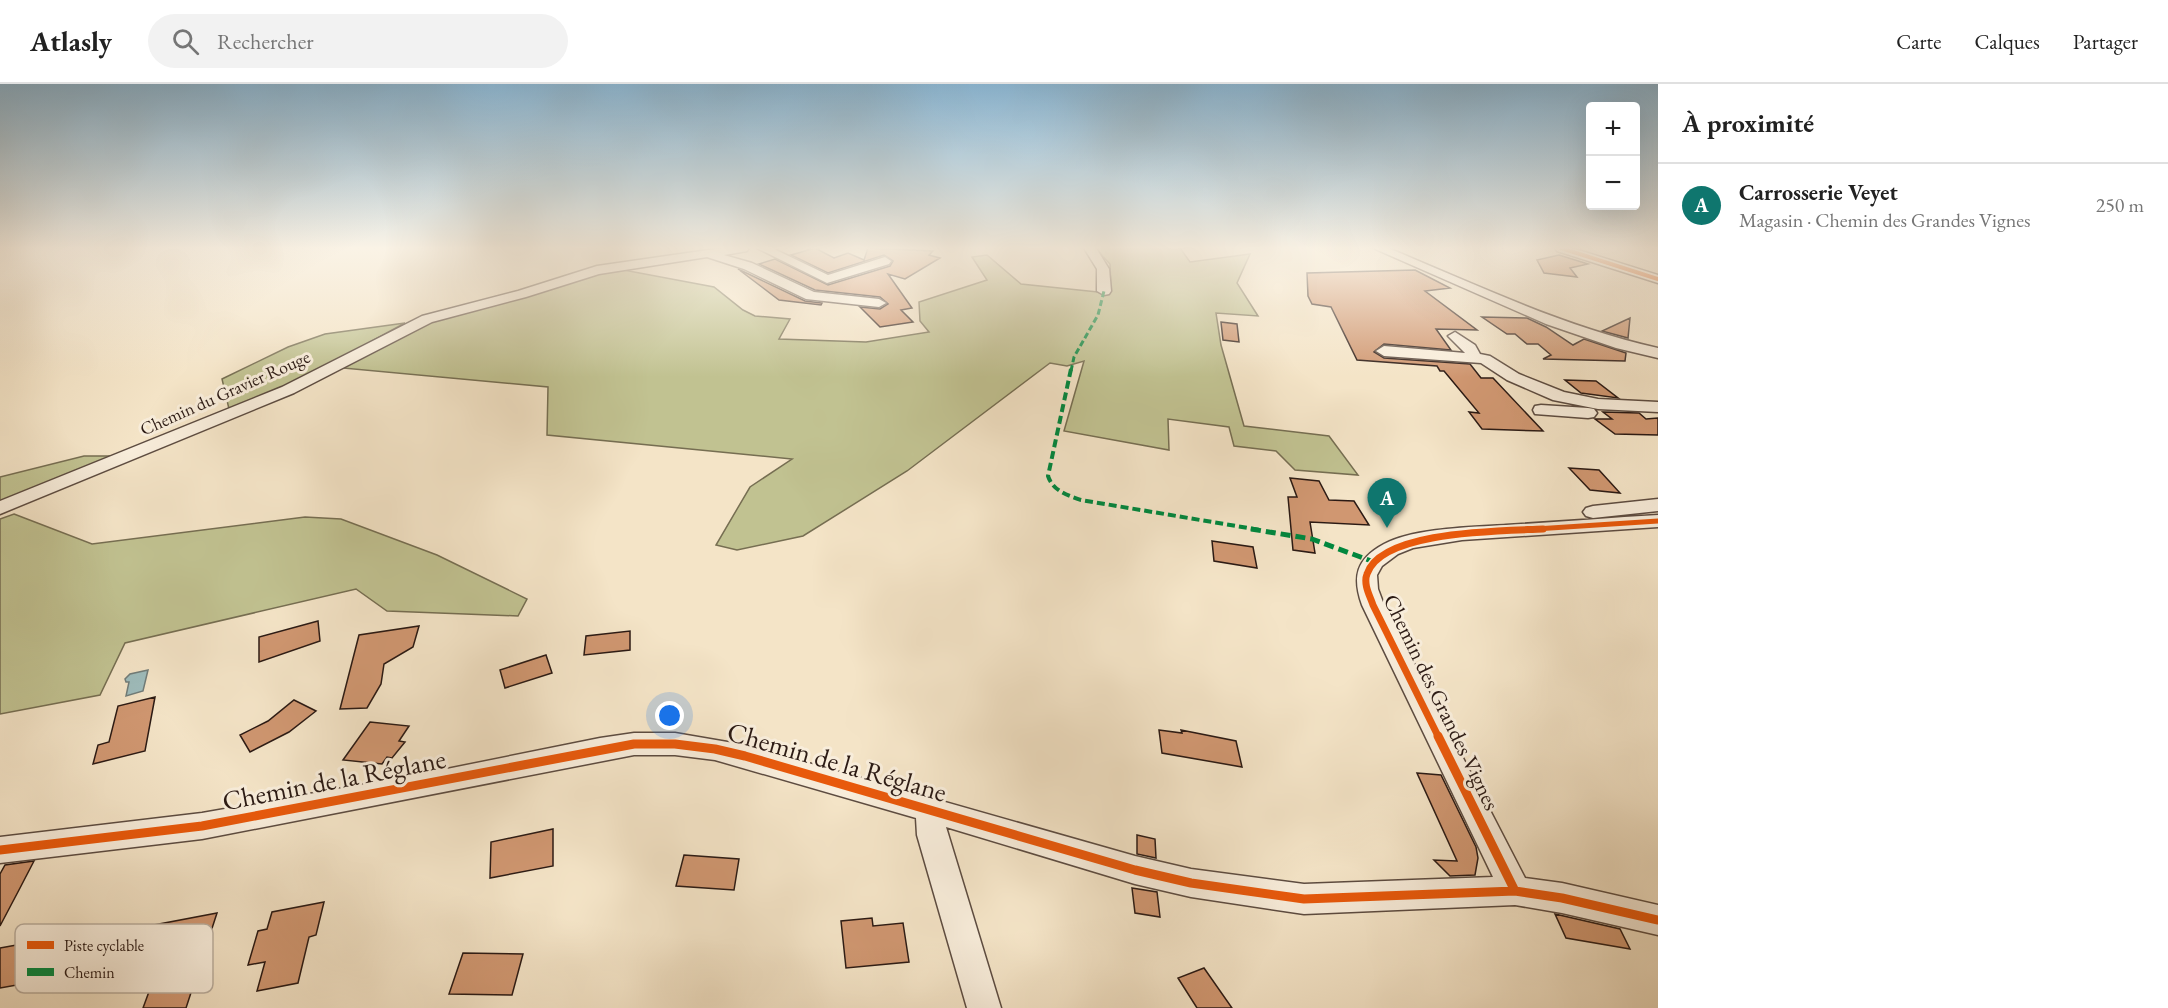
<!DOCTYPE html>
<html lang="fr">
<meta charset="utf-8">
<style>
:root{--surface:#fff;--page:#f2f2f2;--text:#222;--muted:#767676;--line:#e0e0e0;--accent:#0f766e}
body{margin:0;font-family:"EB Garamond",serif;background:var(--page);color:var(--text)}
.controls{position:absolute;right:18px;top:18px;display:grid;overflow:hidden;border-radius:6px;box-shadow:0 6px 24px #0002}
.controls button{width:54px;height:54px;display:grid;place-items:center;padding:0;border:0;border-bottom:2px solid var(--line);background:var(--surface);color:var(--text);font:30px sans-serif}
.you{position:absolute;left:670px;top:632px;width:21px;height:21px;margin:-15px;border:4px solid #fff;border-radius:50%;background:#1a73e8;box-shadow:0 0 0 9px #1a73e833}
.badge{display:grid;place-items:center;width:39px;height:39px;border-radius:50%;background:var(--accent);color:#fff;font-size:20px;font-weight:700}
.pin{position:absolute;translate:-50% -50px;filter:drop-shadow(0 2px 3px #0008)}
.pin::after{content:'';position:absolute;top:32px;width:21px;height:18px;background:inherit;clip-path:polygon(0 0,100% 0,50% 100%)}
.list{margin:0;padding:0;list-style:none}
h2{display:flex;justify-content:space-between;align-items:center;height:78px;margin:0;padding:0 24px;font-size:26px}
h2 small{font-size:20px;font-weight:400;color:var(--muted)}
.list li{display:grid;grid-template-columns:39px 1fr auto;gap:18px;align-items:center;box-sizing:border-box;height:84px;padding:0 24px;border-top:2px solid var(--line)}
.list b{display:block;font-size:22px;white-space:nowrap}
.list p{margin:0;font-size:20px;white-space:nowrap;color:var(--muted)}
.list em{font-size:20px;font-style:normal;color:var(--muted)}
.icon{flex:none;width:33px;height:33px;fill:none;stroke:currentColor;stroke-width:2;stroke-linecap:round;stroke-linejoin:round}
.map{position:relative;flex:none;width:1658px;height:924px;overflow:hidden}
header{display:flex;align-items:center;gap:36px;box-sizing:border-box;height:84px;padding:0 30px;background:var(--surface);border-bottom:2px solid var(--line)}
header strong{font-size:28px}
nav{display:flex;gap:33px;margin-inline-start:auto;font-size:21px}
.search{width:420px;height:54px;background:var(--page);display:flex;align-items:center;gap:15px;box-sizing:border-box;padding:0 21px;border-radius:33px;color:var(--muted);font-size:22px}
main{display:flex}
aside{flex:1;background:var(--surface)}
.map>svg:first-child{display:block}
</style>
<header>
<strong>Atlasly</strong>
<div class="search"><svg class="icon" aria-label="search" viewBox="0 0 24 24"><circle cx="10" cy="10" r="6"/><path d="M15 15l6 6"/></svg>Rechercher</div>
<nav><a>Carte</a><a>Calques</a><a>Partager</a></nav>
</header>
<main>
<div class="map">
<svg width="1658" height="924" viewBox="0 0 1658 924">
<rect width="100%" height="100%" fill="#f4e4c7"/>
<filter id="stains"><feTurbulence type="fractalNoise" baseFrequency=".00333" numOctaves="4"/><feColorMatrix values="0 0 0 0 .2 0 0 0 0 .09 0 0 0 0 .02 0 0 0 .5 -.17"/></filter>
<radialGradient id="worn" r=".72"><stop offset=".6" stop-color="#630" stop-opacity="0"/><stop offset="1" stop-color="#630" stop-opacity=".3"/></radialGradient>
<path fill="#c1c291" stroke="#766e52" stroke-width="1.5" d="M1095,164H1180L1190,178L1250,170L1237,199L1258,232L1216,229L1221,261L1244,342L1329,352L1358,391L1295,386L1276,367L1234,362L1229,343L1168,335L1169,366L1064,347L1084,277L1067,282L1050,279L907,387L803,452L737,466L716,461L750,403L792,375L547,351L548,303L343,284L395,253L437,235L613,184L714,203L743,226L755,232L790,235L779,255L866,258L929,248L920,237L919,218L987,196L972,173L987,171L1021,200L1098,208L1111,206L1110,180Z
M405,239L306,293L229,325L222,295L288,263L325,250Z
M84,372H116L0,418V393Z
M14,430L92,460L305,433L341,435L437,471L527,515L518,532L387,527L356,505L125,559L100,611L0,630V435Z"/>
<path fill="#9ebdbd" stroke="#707c79" stroke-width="1.5" d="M148,586L143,607L126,612L129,598H126L125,595L130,590Z"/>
<path fill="#d09771" stroke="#2b1a14" stroke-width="1.5" d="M815,164L834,174L848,169L864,176L868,164L933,167L929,171L940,174L905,195L888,190L912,224L901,226L913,238L880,243L860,223L880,225L888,220L880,213L815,206L759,180L775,175L828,201L890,182L893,177L884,171L828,189L791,171Z
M1559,171L1588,180L1570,184L1577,193L1544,189L1537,176Z
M738,185L805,217L822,219L821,221L779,216Z
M1415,186L1450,204L1425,207L1477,246L1436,245L1451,266L1384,260L1374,268L1384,274L1470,280L1481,294H1493L1543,347L1482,345L1469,328L1479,329L1444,287H1440L1437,282L1357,276L1331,223L1312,220L1308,212L1307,189Z
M1482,233L1527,234L1546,243L1573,261L1584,255L1626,269L1625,277L1543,275L1551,271L1538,260H1527L1515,250H1507Z
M1630,234L1628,254L1602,247Z
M1221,238L1237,240L1239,258L1223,256Z
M1565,296L1596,297L1618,314L1581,309Z
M1603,328L1639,329L1646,335L1658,334V351L1615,350L1595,335H1612Z
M1569,384L1599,386L1620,409L1590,406Z
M1290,394L1319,397L1329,416L1354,417L1369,441L1310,438L1315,469L1293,466L1288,413H1297Z
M1212,457L1253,463L1257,484L1214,477Z
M318,537L320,557L259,578V553Z
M419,542L413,563L384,580L381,600L367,624L340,625L359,551Z
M630,547V566L584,571L586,552Z
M546,571L552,589L505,604L500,586Z
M155,613L145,667L93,680L98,661L109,658L118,622Z
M294,616L316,627L289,648L250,668L240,651L268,637Z
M370,638L409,642L399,657L405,658L392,674L387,673L382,680L343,676Z
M1159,646L1182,649L1181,646L1236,657L1242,683L1162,669Z
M1417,689L1441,691L1476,763L1478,774L1475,791L1450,792L1434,776L1457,777Z
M553,745V782L490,794L491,758Z
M1137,751L1155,755L1156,774L1137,770Z
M684,771L739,775L734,806L676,802Z
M34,777L20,804L0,842V790L5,781Z
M1132,804L1157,808L1160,833L1135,829Z
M324,818L316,851L309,853L298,899L257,907L265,878L248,881L258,847L267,845L272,828Z
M217,829L186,924H143L154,894L133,898L154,841Z
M1555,830L1620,845L1630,865L1566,854Z
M872,834L873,842L903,839L909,878L846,884L841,837Z
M88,848L85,855L103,851L88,888L51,895L49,900L25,905L28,899L0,904V864Z
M463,869L523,870L512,911L449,910Z
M1204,884L1232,924H1197L1178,894Z"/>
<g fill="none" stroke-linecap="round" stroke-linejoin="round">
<defs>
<path id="minor" d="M722,164H749L747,167L724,171L752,179L814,208L879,215L886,219L879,223L806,215L744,185L707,173L599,190L526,213L432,238L294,309L0,430V417L282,303L422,232L518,207L597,182Z
M757,164H772L828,191L885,173L891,177L889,180L827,199Z
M1084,164H1096L1109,185L1111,207L1109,210L1104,211L1097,207V185Z
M1373,164H1388C1477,201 1564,243 1658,264V274L1616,264L1546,240Z
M1555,164H1572L1658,191V199L1557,167Z
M1455,248L1475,261L1480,270L1490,272L1519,290L1564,308L1598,315L1658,318V328L1598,325L1553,316L1507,296L1481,279L1384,272L1376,267L1384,262L1465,269L1448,252Z
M1541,321L1588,324L1594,325L1597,329L1594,333L1588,334L1535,330L1533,326L1535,322Z
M1658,415V427L1593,434L1586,432L1583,428L1586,424L1593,422Z
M1658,431V443L1462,456L1413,464L1398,470L1382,482L1377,491L1378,505L1384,521L1525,794L1562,799L1658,821V851L1562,829L1515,821L1304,830L1191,813L1135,800L946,743L1001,924H967L917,751L916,734L715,676L675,671H634L202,755L0,779V753L202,729L422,690L600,654L634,649H675L745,661L1135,772L1191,785L1304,800L1493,793L1362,521C1352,493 1356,475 1384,460C1414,444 1472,443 1506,441C1557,438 1607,434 1658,431Z"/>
</defs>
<use href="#minor" stroke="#5d4c41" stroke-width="3"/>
<use href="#minor" fill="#f8eddb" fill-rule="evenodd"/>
<path stroke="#00873e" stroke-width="3" stroke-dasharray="6 3" stroke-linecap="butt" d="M1071,287L1074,273L1098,231L1104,207"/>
<path stroke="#00873e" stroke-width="4" stroke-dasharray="8 4" stroke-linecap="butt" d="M1071,285L1048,392C1053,407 1067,411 1081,416L1260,446"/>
<path stroke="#00873e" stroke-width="5" stroke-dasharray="10 5" stroke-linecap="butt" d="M1251,445L1312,455L1374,478"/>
<defs>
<path id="cycleway-far3" d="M1561,164L1658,195"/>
<path id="cycleway-far2" d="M1520,446L1658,437"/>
<path id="cycleway-far1" d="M1439,654L1373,521C1370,512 1363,500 1367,490C1381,446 1503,447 1543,445"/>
<path id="cycleway" d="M1438,652L1515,807
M0,766L202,742L634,660H675L715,665L745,672L1135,786L1191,799L1304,815L1515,807L1562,814L1658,836"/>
</defs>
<use href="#cycleway-far3" stroke="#f8eddb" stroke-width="6"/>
<use href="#cycleway-far2" stroke="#f8eddb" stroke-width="8"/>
<use href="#cycleway-far1" stroke="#f8eddb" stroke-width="10"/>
<use href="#cycleway" stroke="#f8eddb" stroke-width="13"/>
<use href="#cycleway-far3" stroke="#e8590c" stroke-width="4"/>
<use href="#cycleway-far2" stroke="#e8590c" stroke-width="5"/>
<use href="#cycleway-far1" stroke="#e8590c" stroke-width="7"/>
<use href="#cycleway" stroke="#e8590c" stroke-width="9"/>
</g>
<linearGradient id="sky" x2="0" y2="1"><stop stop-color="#8ab8d7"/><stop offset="0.56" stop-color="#faf3e6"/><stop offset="1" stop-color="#faf3e6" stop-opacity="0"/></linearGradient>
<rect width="1658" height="293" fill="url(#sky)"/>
<g text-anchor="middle" stroke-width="6" stroke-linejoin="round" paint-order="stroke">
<g font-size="18" fill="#2b1a14" stroke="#f8eddb">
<text transform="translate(225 309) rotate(-24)" y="6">Chemin du Gravier Rouge</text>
</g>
<g font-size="22" fill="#2b1a14" stroke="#f8eddb">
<text transform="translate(1442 618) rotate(64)" y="8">Chemin des Grandes Vignes</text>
</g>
<g font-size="27" fill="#2b1a14" stroke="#f8eddb">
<text transform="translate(837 678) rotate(16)" y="9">Chemin de la Réglane</text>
<text transform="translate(334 696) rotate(-11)" y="9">Chemin de la Réglane</text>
</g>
</g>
<rect x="15" y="840" width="198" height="69" rx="9" fill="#f8eddb" stroke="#baae9f" stroke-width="1.5"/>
<rect x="27" y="857" width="27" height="8" fill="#e8590c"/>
<rect x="27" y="884" width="27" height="8" fill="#00873e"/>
<g font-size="16" fill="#2b1a14">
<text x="64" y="867">Piste cyclable</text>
<text x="64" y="894">Chemin</text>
</g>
<rect width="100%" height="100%" filter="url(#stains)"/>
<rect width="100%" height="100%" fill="url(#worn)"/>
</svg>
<div class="controls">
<button>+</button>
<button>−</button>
</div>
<div class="you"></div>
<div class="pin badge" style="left:1387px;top:444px">A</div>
</div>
<aside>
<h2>À proximité<small></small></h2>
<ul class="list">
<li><span class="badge">A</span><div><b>Carrosserie Veyet</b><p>Magasin · Chemin des Grandes Vignes</p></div><em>250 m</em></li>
</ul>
</aside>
</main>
